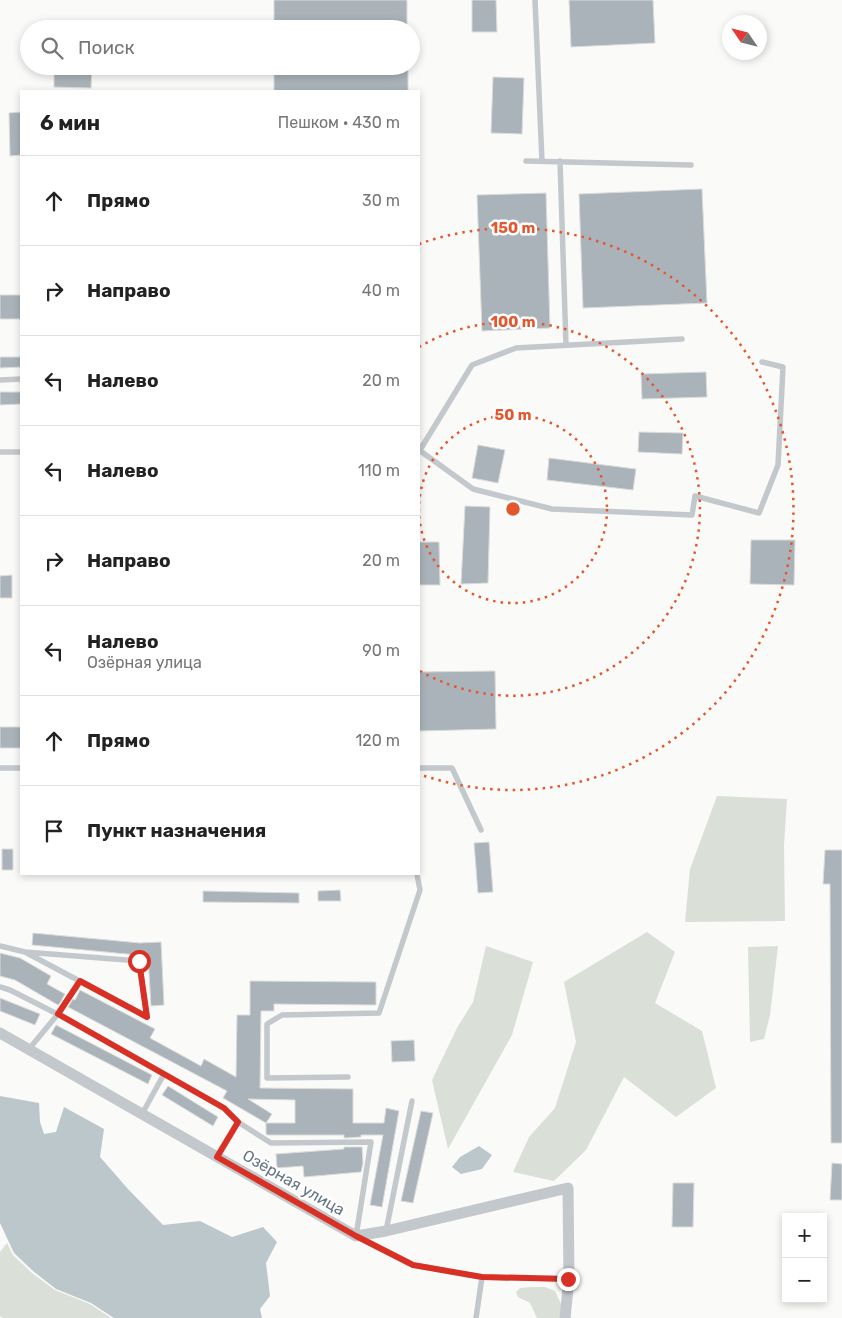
<!DOCTYPE html>
<html lang="ru">
<meta charset="utf-8">
<style>
:root{--surface:#fff;--page:#f6f6f6;--text:#222;--muted:#767676;--line:#e0e0e0}
body{margin:0;font-family:Rubik,sans-serif;background:var(--page);color:var(--text)}
.controls{position:absolute;right:15px;bottom:15px;display:grid;overflow:hidden;border-radius:0px;box-shadow:0 2px 8px #0003}
.controls button{width:45px;height:45px;display:grid;place-items:center;padding:0;border:0;border-bottom:1px solid var(--line);background:var(--surface);color:var(--text);font:25px sans-serif}
.compass{position:absolute;left:722px;top:15px;width:45px;height:45px;border-radius:50%;background:var(--surface);box-shadow:0 2px 8px #0003;rotate:305deg}
.stop{position:absolute;width:15px;height:15px;margin:-11px;border:4px solid #d93025;border-radius:50%;background:#fff}
.stop.end{background:#d93025;border-color:#fff;box-shadow:0 1px 5px #0008}
.list{margin:0;padding:0;list-style:none}
h2{display:flex;justify-content:space-between;align-items:center;height:65px;margin:0;padding:0 20px;font-size:21px}
h2 small{font-size:16px;font-weight:400;color:var(--muted)}
.list li{display:grid;grid-template-columns:32px 1fr auto;gap:15px;align-items:center;box-sizing:border-box;height:90px;padding:0 20px;border-top:1px solid var(--line)}
.list b{display:block;font-size:19px;white-space:nowrap}
.list p{margin:0;font-size:16px;white-space:nowrap;color:var(--muted)}
.list em{font-size:16px;font-style:normal;color:var(--muted)}
.icon{flex:none;width:28px;height:28px;fill:none;stroke:currentColor;stroke-width:2;stroke-linecap:round;stroke-linejoin:round}
.map{position:relative;flex:none;width:842px;height:1318px;overflow:hidden}
.search{position:absolute;background:var(--surface);box-shadow:0 2px 8px #0003;left:20px;top:20px;width:400px;height:55px;display:flex;align-items:center;gap:12px;box-sizing:border-box;padding:0 18px;border-radius:28px;color:var(--muted);font-size:19px}
.panel{position:absolute;background:var(--surface);box-shadow:0 2px 8px #0003;left:20px;top:90px;width:400px;height:785px;border-radius:0px}
.map>svg:first-child{display:block}
</style>
<div class="map">
<svg width="842" height="1318" viewBox="0 0 842 1318">
<rect width="100%" height="100%" fill="#fafaf8"/>
<path fill="#dadfd7" d="M717,796L787,799L784,845L785,921L685,922L690,869Z
M647,932L675,952L655,1003L702,1031L716,1088L676,1117L624,1077L586,1150L554,1181L513,1172L529,1137L555,1108L576,1042L564,982Z
M486,946L533,962L512,1035L448,1149L432,1080L457,1028L473,1002Z
M778,946L770,1015L764,1039L750,1042L748,947Z
M7,1243L13,1255L32,1273L55,1290L90,1304L111,1318H3L0,1316V1252Z
M531,1287H545L555,1291L562,1306L572,1318H537L530,1303L518,1297L516,1292L520,1288Z"/>
<path fill="#bbc7cb" d="M0,1096L39,1103L40,1122L44,1134L56,1132L64,1107L104,1129L100,1157L128,1189L163,1225L200,1221L232,1237L263,1227L277,1242L266,1263L270,1296L260,1309L262,1318H114L91,1303L56,1289L33,1271L14,1253L0,1223Z
M479,1146L492,1155L482,1169L461,1174L452,1167L460,1157Z"/>
<path fill="#aab3b9" stroke="#dcdcda" fill-rule="evenodd" d="M274,0H407V29H274Z
M472,0H496L497,32H472Z
M569,0H653L655,43L571,47Z
M54,66L92,67L91,88L54,87Z
M274,66H408V91H274Z
M493,77L524,78L522,134L491,133Z
M21,112V155L10,156L9,113Z
M702,189L707,303L583,308L579,194Z
M546,193L550,328L482,331L477,195Z
M0,295H21V319H0Z
M0,357H21V367L0,368Z
M706,372L707,397L642,399L641,374Z
M0,392H21V404L0,405Z
M639,432L683,433L682,454L638,452Z
M478,445L505,450L498,483L472,478Z
M549,458L636,469L633,490L547,480Z
M465,506L490,507L488,583L461,584Z
M751,540H795L794,585L750,584Z
M419,542H439L440,585H419Z
M12,575V598H0V576Z
M495,671L496,729L419,731V672Z
M0,727H21V748H0Z
M489,842L493,892L478,893L474,843Z
M2,849H13V870H2Z
M825,850H842V1143H831L830,884H823Z
M340,890L341,901H318V891Z
M203,891L299,893V903L203,902Z
M33,933L140,943L161,942L164,1005L151,1006L148,956L32,945Z
M0,953L20,958L51,976L47,984L65,994L60,1003L58,1005L15,980L0,976Z
M250,981L376,982V1005L274,1004V1011H261L260,1088L353,1089V1123H384L386,1108L399,1111L382,1207L370,1205L383,1135H361V1137L344,1138V1135H268L266,1134V1123L223,1098L227,1091L68,1007L73,999L75,1000L80,990L155,1029L150,1038L201,1066L204,1059L236,1077L237,1015H250ZM248,1099L295,1100V1123H266L272,1114Z
M0,998L40,1014L35,1025L0,1011Z
M56,1025L152,1075L148,1084L51,1034Z
M414,1040L415,1061L392,1062L391,1041Z
M168,1086L218,1117L213,1126L162,1095Z
M421,1111L433,1113L413,1203L401,1201Z
M344,1147H362L363,1163L361,1172L304,1177L303,1166L277,1168L276,1154L344,1149Z
M832,1163L842,1164V1200H830Z
M673,1183H694L693,1227H672Z"/>
<g fill="none" stroke-linecap="round" stroke-linejoin="round">
<path stroke="#c3c8cc" stroke-width="5.5" d="M535,0L542,161
M526,161L691,165
M560,161L566,345
M0,380L21,379
M419,450L473,489L552,509L692,515L695,496L759,513L778,465L783,367L762,362
M420,450L472,365L516,348L682,339
M0,452H21
M0,768H21
M419,768H452L481,830
M0,946L25,952L147,1017
M25,952L139,961L147,1017
M0,987L10,990L65,1018L224,1108L238,1122L271,1143L371,1142L356,1236L413,1265L482,1277L569,1279
M29,1049L58,1014L79,981
M348,1077L267,1078V1024L282,1015L379,1013L420,890L417,874
M142,1114L164,1074
M217,1157L238,1122
M386,1231L412,1101
M476,1318L482,1277"/>
<path stroke="#c3c8cc" stroke-width="11" d="M0,1033L356,1236L386,1231L568,1188L569,1279L565,1318"/>
</g>
<g fill="none" stroke-linecap="round" stroke-linejoin="round">
<path stroke="#d93025" stroke-width="6" d="M139,961L147,1017L80,981L58,1014L224,1108L238,1122L217,1157L356,1236L413,1265L482,1277L568,1279"/>
</g>
<g fill="none" stroke="#e4572e" stroke-width="2.5" stroke-dasharray="2.5 5">
<circle cx="513" cy="509" r="94"/>
<path d="M419 347A187 187 0 1 1 420 671"/>
<path d="M419 244A281 281 0 1 1 419 774"/>
</g>
<g text-anchor="middle" stroke-width="5" stroke-linejoin="round" paint-order="stroke">
<g font-size="16" fill="#657683" stroke="#fff">
<text transform="translate(294 1182) rotate(30)" y="6">Озёрная улица</text>
</g>
</g>
<circle cx="513" cy="509" r="8" fill="#e4572e" stroke="#fff" stroke-width="2.5"/>
<g font-size="15" text-anchor="middle" font-weight="bold" fill="#e4572e" stroke="#fff" stroke-width="5" stroke-linejoin="round" paint-order="stroke">
<text x="513" y="233">150 m</text>
<text x="513" y="327">100 m</text>
<text x="513" y="420">50 m</text>
</g>
</svg>
<div class="controls">
<button>+</button>
<button>−</button>
</div>
<svg class="compass" viewBox="-18 -18 36 36"><path d="M0-13l5 13h-10z" fill="#e53935"/><path d="M0 13l5-13h-10z" fill="#767676"/></svg>
<div class="stop" style="left:139px;top:961px"></div>
<div class="stop end" style="left:568px;top:1279px"></div>
<div class="search"><svg class="icon" aria-label="search" viewBox="0 0 24 24"><circle cx="10" cy="10" r="6"/><path d="M15 15l6 6"/></svg>Поиск</div>
<section class="panel">
<h2>6 мин<small>Пешком · 430 m</small></h2>
<ul class="list">
<li><svg class="icon" aria-label="ahead" viewBox="0 0 24 24"><path d="M12 20V5M6 11l6-6 6 6"/></svg><div><b>Прямо</b></div><em>30 m</em></li>
<li><svg class="icon" aria-label="right" viewBox="0 0 24 24"><path d="M7 20v-9h11M14 6l5 5-5 5"/></svg><div><b>Направо</b></div><em>40 m</em></li>
<li><svg class="icon" aria-label="left" viewBox="0 0 24 24"><path d="M17 20v-9H6M10 6l-5 5 5 5"/></svg><div><b>Налево</b></div><em>20 m</em></li>
<li><svg class="icon" aria-label="left" viewBox="0 0 24 24"><path d="M17 20v-9H6M10 6l-5 5 5 5"/></svg><div><b>Налево</b></div><em>110 m</em></li>
<li><svg class="icon" aria-label="right" viewBox="0 0 24 24"><path d="M7 20v-9h11M14 6l5 5-5 5"/></svg><div><b>Направо</b></div><em>20 m</em></li>
<li><svg class="icon" aria-label="left" viewBox="0 0 24 24"><path d="M17 20v-9H6M10 6l-5 5 5 5"/></svg><div><b>Налево</b><p>Озёрная улица</p></div><em>90 m</em></li>
<li><svg class="icon" aria-label="ahead" viewBox="0 0 24 24"><path d="M12 20V5M6 11l6-6 6 6"/></svg><div><b>Прямо</b></div><em>120 m</em></li>
<li><svg class="icon" aria-label="arrive" viewBox="0 0 24 24"><path d="M6 21V4h12l-3 4 3 4H6"/></svg><div><b>Пункт назначения</b></div></li>
</ul>
</section>
</div>
